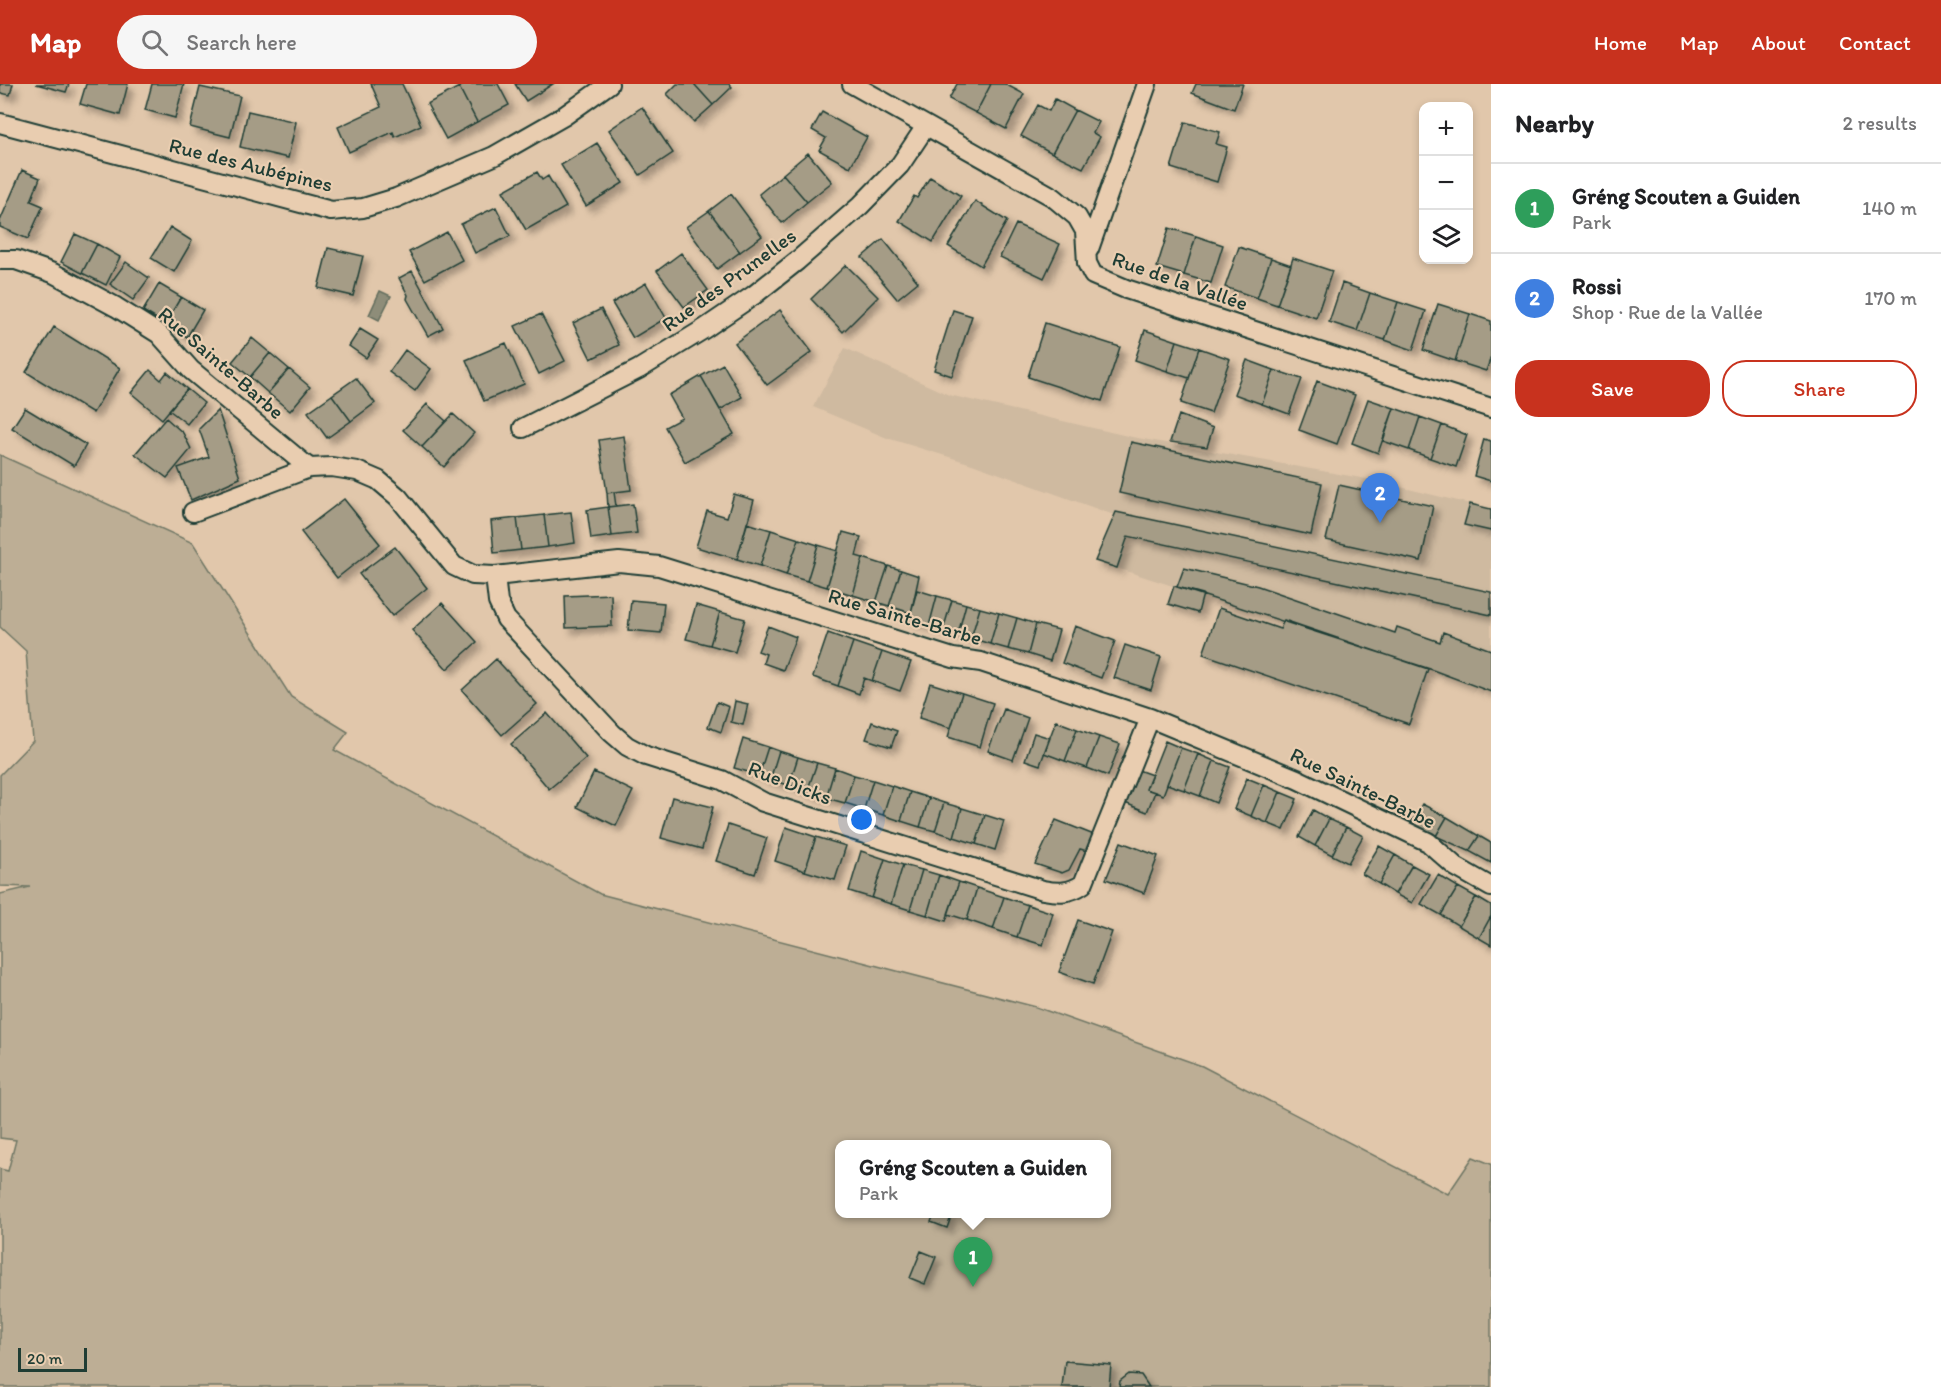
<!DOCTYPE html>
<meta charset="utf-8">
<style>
:root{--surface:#fff;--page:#f6f6f6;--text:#202124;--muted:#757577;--line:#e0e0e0;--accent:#c8321e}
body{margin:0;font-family:Itim,sans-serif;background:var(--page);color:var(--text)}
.controls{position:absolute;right:18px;top:18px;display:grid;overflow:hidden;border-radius:12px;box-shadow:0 3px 9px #0003}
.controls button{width:54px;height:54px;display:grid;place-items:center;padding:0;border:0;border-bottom:2px solid var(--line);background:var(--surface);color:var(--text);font:30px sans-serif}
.scale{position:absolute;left:18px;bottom:15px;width:69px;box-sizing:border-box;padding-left:6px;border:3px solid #1f3d34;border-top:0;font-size:16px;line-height:21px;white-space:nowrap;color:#1f3d34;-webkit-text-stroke:4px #e9cdb0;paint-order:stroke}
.you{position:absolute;left:862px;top:736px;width:21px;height:21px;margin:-15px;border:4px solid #fff;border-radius:50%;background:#1a73e8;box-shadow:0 0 0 9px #1a73e833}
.badge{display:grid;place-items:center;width:39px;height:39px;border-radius:50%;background:var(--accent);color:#fff;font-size:20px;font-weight:700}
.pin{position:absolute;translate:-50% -50px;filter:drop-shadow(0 2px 3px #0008)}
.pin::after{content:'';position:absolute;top:32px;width:21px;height:18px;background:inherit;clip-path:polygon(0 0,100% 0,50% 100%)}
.popup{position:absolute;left:835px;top:1056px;width:276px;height:78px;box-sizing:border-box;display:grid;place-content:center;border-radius:12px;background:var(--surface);filter:drop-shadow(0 2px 4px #0005);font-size:20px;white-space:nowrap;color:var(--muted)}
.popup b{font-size:22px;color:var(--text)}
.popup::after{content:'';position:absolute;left:50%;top:100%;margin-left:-12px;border:12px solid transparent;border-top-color:var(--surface)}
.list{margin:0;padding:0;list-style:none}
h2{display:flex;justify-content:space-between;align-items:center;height:78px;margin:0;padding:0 24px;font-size:26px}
h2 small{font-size:20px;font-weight:400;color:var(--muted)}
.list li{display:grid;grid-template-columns:39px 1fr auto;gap:18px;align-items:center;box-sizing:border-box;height:90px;padding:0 24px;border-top:2px solid var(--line)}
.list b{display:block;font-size:22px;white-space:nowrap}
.list p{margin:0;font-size:20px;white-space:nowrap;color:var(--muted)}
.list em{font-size:20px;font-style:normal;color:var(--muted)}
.actions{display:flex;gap:12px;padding:18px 24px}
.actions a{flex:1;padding:14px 0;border:2px solid var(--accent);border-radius:24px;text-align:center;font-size:21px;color:var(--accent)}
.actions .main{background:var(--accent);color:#fff}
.icon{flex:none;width:33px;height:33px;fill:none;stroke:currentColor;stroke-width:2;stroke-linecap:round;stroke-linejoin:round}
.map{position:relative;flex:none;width:1491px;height:1303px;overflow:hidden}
header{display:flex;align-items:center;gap:36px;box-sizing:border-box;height:84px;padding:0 30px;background:var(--accent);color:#fff}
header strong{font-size:28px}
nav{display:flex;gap:33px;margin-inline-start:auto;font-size:21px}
.search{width:420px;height:54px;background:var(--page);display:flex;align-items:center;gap:15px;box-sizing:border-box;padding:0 21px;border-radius:33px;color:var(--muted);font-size:22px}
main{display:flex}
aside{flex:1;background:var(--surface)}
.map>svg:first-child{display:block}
</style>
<header>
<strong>Map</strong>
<div class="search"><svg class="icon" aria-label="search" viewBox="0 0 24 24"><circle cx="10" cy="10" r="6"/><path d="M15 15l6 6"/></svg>Search here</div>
<nav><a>Home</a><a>Map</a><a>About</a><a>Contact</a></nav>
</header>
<main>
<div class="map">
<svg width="1491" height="1303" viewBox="0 0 1491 1303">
<defs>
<filter id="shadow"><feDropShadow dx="5.5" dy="5.5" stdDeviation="3" flood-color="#0004"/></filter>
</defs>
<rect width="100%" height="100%" fill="#e1c7ab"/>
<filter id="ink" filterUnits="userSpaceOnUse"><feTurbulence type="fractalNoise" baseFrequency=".0167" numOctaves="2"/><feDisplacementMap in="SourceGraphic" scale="12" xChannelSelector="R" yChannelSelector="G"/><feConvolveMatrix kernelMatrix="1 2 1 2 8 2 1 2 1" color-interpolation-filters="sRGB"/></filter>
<g filter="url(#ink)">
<path fill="#cfbaa0" d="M845,264L949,311L1132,353L1367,395L1491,425V608L1430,585L1095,477L1114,431L972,380L887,354L813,323Z"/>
<path fill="#bdae95" stroke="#6e7664" stroke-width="1.5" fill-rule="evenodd" d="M0,371L193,459L291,613L348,648L334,666L600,810L1036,923L1202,982L1448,1110L1473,1073L1491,1080V1303H0V1085L8,1087L16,1056L0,1054V810L30,803L0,802V691L33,657L26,567L0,543ZM840,1060H1106V1130H840Z"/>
<path fill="#8e8d79" stroke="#626d5d" stroke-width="1.5" d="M380,207L391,212L379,236L369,231Z"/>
<path fill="#a59c86" stroke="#1f3d34" stroke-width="1.5" filter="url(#shadow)" d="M0,0H13L10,11L0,9Z
M36,0H69L66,8Z
M86,0H128L120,31L80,20Z
M152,0H184L175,34L145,26Z
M371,0H402L421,41L395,53L393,48L349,68L338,43L381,23Z
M466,0H498L509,21L477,38L459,3Z
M515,0H553L526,17Z
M677,0H694L713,21L694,38L667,10Z
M694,0H729L732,3L713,21Z
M957,0H991L976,29L949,15Z
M991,0H1005L1024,10L1006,45L976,29Z
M1196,0H1243L1234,25L1192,9Z
M200,3L240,12L230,53L190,43Z
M459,3L477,38L446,55L427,20Z
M1055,15L1075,26L1052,69L1021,52L1038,21L1049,27Z
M642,23L673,69L640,91L609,46Z
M1075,26L1099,38L1093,49L1100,53L1083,84L1052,69Z
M248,27L296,38L288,74L240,63Z
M822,28L867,53L850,83L819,66L826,54L812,46Z
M1185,38L1220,48L1216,60L1227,63L1217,98L1171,84Z
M597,59L623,99L586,122L561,81Z
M808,69L832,98L807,118L783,90Z
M22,86L40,94L31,117L43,122L28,155L0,143V137Z
M537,88L542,96L548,92L566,123L526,146L503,107Z
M783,90L807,118L782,139L759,110Z
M930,93L961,112L933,158L899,137L914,112L917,114Z
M731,110L762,152L740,168L709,127Z
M975,117L1007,137L981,182L948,162Z
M496,123L510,152L475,169L461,140Z
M709,127L740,168L717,185L686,143Z
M1016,140L1060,160L1044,194L1000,173Z
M170,143L192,157L174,188L151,174Z
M1169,144L1196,152L1184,191L1157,183Z
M447,148L462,176L425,196L409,168Z
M75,150L97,160L82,189L61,178Z
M1196,152L1223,161L1211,199L1184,191Z
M883,155L918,198L897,215L862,173Z
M97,160L120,173L106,201L82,189Z
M1239,163L1271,174L1257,214L1225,203Z
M328,164L363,172L353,212L318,204Z
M681,169L708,206L684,223L657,187Z
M1271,174L1291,181L1277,221L1257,214Z
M1293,174L1332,187L1316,234L1277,221Z
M126,178L149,194L133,216L110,200Z
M846,181L878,213L843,248L811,215Z
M412,187L443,244L428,252L407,215L408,211L399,194Z
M646,199L666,234L633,254L612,219Z
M1342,199L1370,209L1357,247L1329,238Z
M159,200L181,213L165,240L143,227Z
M1370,209L1398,218L1385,256L1357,247Z
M181,213L203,226L187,253L165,240Z
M1398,218L1426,227L1413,266L1385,256Z
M1438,220L1470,230L1455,277L1423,266Z
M601,225L619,261L591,275L573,239Z
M780,226L812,268L767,301L735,259Z
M953,226L972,232L952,292L934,286Z
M541,230L565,277L539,290L515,242Z
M1470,230L1491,237V273L1486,287L1455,277Z
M1045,239L1120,263L1102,317L1028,293Z
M54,243L120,284L93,329L26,288Z
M360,245L378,256L366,274L349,262Z
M1145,246L1177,257L1167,287L1135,276Z
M252,254L270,269L250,293L232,278Z
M1177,257L1199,264L1189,294L1167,287Z
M506,259L524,300L484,317L466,276Z
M1199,264L1230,275L1211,329L1181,319Z
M405,266L431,285L415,307L389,288Z
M270,269L289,285L268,309L250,293Z
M1247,276L1274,286L1262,320L1234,310Z
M723,280L742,313L720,326L701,292Z
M289,285L310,303L290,327L268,309Z
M150,286L161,296L167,288L187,305L162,335L131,309Z
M1274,286L1302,295L1289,330L1262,320Z
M701,292L734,350L685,378L665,343L682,334L669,311Z
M356,294L375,319L351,337L332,311Z
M1317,297L1355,311L1337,360L1299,346Z
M187,305L204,319L187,340L169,326Z
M332,311L351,337L327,354L308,328Z
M1368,315L1394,324L1378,369L1352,359Z
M427,320L446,337L422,363L403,346Z
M25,324L86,361L74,382L12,344Z
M1394,324L1420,333L1409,366L1383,357Z
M218,326L240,394L191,416L178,384L209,373L199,345Z
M453,330L474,349L444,383L422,363Z
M1179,331L1213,344L1207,363L1170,358Z
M1420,333L1442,341L1430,374L1409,366Z
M166,334L183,349L191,365L167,394L135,370Z
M1442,341L1467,351L1456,383L1430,374Z
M624,352L631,406L607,409L599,356Z
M1484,355L1491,357V397L1474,392Z
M1131,358L1322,399L1311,451L1119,409Z
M1339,401L1433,422L1421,477L1326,456Z
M614,408L616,422L608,423L607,409Z
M734,410L754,416L737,475L696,463L707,427L727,433Z
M344,415L380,460L337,494L301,448Z
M633,420L637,449L612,452L608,423Z
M1470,420L1491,425V447L1464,441Z
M608,423L612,452L591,455L587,426Z
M571,428L575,459L548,463L544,431Z
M1116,428L1491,508V531L1128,452L1117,484L1095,477Z
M544,431L548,463L521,466L517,434Z
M517,434L521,466L494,469L491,437Z
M747,439L771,446L760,482L737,475Z
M771,446L799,455L786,491L760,482Z
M843,448L861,453L856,472L863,474L853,511L827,503Z
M799,455L818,461L807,497L786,491Z
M818,461L838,467L827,503L807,497Z
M395,463L427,504L392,532L359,490Z
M863,474L888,482L876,518L853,511Z
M888,482L901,486L889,522L876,518Z
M1184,484L1258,502L1395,549L1397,543L1440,558L1443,548L1491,566V608L1430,585L1177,503Z
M901,486L919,492L911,529L889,522Z
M1174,502L1203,510L1198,529L1168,520Z
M917,506L937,512L929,542L909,536Z
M611,510L612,542L566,544L565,512Z
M937,512L952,516L943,546L929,542Z
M631,516L664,519L661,549L628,546Z
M952,516L966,520L958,550L943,546Z
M442,519L477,558L447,585L412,546Z
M966,520L980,524L971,554L958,550Z
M696,521L720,528L710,561L686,555Z
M980,524L999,529L990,560L971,554Z
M1219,524L1280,545L1284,536L1428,585L1409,640L1203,570Z
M720,528L745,535L735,568L710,561Z
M999,529L1017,534L1008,565L990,560Z
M1017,534L1036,540L1028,570L1008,565Z
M1036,540L1059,546L1050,577L1028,570Z
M768,542L796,553L783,586L763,579L766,570L758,567Z
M1075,542L1115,557L1101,594L1062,579Z
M828,549L853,558L838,602L813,593Z
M853,558L882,568L872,597L864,594L859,610L838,602Z
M1125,561L1161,573L1151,606L1114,594Z
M882,568L911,578L900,607L872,597Z
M496,575L537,620L502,651L462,606Z
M930,599L962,609L951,644L919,634Z
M962,609L993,619L980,663L948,653Z
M735,617L748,620L743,641L731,638Z
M717,618L729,623L721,648L708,643Z
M1004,625L1028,634L1013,676L988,667Z
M547,629L586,674L549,705L511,660Z
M1056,637L1077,645L1065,677L1044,669Z
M872,638L897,647L891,663L866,655Z
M1077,645L1099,653L1087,684L1065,677Z
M1034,649L1050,654L1040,681L1025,676Z
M1099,653L1120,660L1108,692L1087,684Z
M743,655L768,663L759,691L734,684Z
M1165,657L1181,664L1163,711L1146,705Z
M768,663L779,667L770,696L759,691Z
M1181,664L1198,670L1184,706L1167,700Z
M779,667L798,673L789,701L770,696Z
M1198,670L1214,677L1200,712L1184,706Z
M798,673L817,679L807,708L789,701Z
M1214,677L1230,683L1216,719L1200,712Z
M817,679L835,684L826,714L807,708Z
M835,684L854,691L845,719L826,714Z
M1138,686L1152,691L1146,705L1155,708L1147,728L1125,719Z
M594,688L633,707L616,742L577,723Z
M854,691L873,696L864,725L845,719Z
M1247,694L1264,701L1251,732L1234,725Z
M873,696L892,702L883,731L864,725Z
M1264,701L1280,708L1267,739L1251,732Z
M892,702L910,708L901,737L883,731Z
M910,708L929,714L920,743L901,737Z
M1280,708L1297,715L1284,746L1267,739Z
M672,713L713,723L702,765L661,754Z
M929,714L944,719L935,747L920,743Z
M944,719L962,724L954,753L935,747Z
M1422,720L1447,733L1436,752L1411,739Z
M962,724L985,731L976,760L954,753Z
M1313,726L1329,735L1315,762L1299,753Z
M985,731L1004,737L995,766L976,760Z
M1447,733L1479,752L1469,767L1436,752Z
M1329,735L1346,743L1332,771L1315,762Z
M1056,736L1094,751L1087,767L1080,765L1069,786L1062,789L1035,780Z
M728,741L767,754L755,790L716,777Z
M786,743L816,753L805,787L775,777Z
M1346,743L1363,752L1348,779L1332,771Z
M1479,752L1491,759V779L1469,767Z
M816,753L846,762L835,796L805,787Z
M1121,758L1158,772L1144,809L1106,795Z
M1379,762L1395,771L1379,800L1362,790Z
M861,767L885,775L872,814L849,807Z
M1395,771L1412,781L1395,810L1379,800Z
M885,775L903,781L891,820L872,814Z
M903,781L922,786L910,826L891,820Z
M1412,781L1429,790L1412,819L1395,810Z
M922,786L939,791L927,831L910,826Z
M939,791L959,798L946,837L927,831Z
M1438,791L1458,803L1441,831L1421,820Z
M959,798L977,804L967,836L948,830Z
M1458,803L1476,813L1459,842L1441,831Z
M977,804L1004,813L993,845L967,836Z
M1004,813L1028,821L1017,853L993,845Z
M1476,813L1491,822V832L1479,854L1459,842Z
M1028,821L1053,829L1043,861L1017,853Z
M1491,832V861L1479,854Z
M1078,836L1112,848L1093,900L1059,888Z
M934,1130H952L947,1144L931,1138Z
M921,1167L936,1173L925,1200L910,1194Z
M1065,1277L1111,1281L1109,1303H1062Z
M1129,1290L1141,1291L1149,1303H1119L1120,1297Z"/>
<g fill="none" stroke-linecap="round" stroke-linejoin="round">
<defs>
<path id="minor" d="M852,0L1053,113L1077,133L1085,147L1087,179L1093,191L1126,205L1491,324
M0,39L331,127L363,124L396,114L494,72L564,32L609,0
M1089,165L1147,0
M0,176H16L53,189L116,223L159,250L191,286L309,384L332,383L357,387L378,396L398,413L454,482L473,491L495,492L619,478L659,482L953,574L981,578L1150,634L1297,695L1428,758L1456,783L1491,803
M523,344L639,285L704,245L754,211L797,177L860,122L900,81L926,42
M193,428L309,384
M495,492L498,518L506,535L612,649L627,662L646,672L722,696L763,718L1043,806C1059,809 1070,809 1083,800L1150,634"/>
</defs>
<use href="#minor" stroke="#1f3d34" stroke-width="22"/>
<use href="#minor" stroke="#e9cdb0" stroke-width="18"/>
</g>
</g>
<g text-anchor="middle" stroke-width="4.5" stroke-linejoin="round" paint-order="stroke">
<g font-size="21" fill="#1f3d34" stroke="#e9cdb0">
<text transform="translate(251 81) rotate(14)" y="7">Rue des Aubépines</text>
<text transform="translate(729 196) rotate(-36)" y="7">Rue des Prunelles</text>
<text transform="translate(1180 197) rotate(19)" y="7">Rue de la Vallée</text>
<text transform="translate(221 279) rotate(41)" y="7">Rue Sainte-Barbe</text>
<text transform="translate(905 533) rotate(16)" y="7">Rue Sainte-Barbe</text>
<text transform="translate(790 699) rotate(21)" y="7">Rue Dicks</text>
<text transform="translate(1363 704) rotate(26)" y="7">Rue Sainte-Barbe</text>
</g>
</g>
</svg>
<div class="controls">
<button>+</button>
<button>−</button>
<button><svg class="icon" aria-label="layers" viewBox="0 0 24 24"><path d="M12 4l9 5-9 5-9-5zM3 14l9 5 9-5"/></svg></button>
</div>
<div class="scale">20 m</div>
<div class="you"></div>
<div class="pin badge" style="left:973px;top:1203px;background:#2e9e5b">1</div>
<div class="popup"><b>Gréng Scouten a Guiden</b>Park</div>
<div class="pin badge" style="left:1380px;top:439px;background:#3f7fe0">2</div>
</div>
<aside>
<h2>Nearby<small>2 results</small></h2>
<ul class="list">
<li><span class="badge" style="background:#2e9e5b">1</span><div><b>Gréng Scouten a Guiden</b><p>Park</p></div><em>140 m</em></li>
<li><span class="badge" style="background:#3f7fe0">2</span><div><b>Rossi</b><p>Shop · Rue de la Vallée</p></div><em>170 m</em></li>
</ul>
<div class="actions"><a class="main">Save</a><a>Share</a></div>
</aside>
</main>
